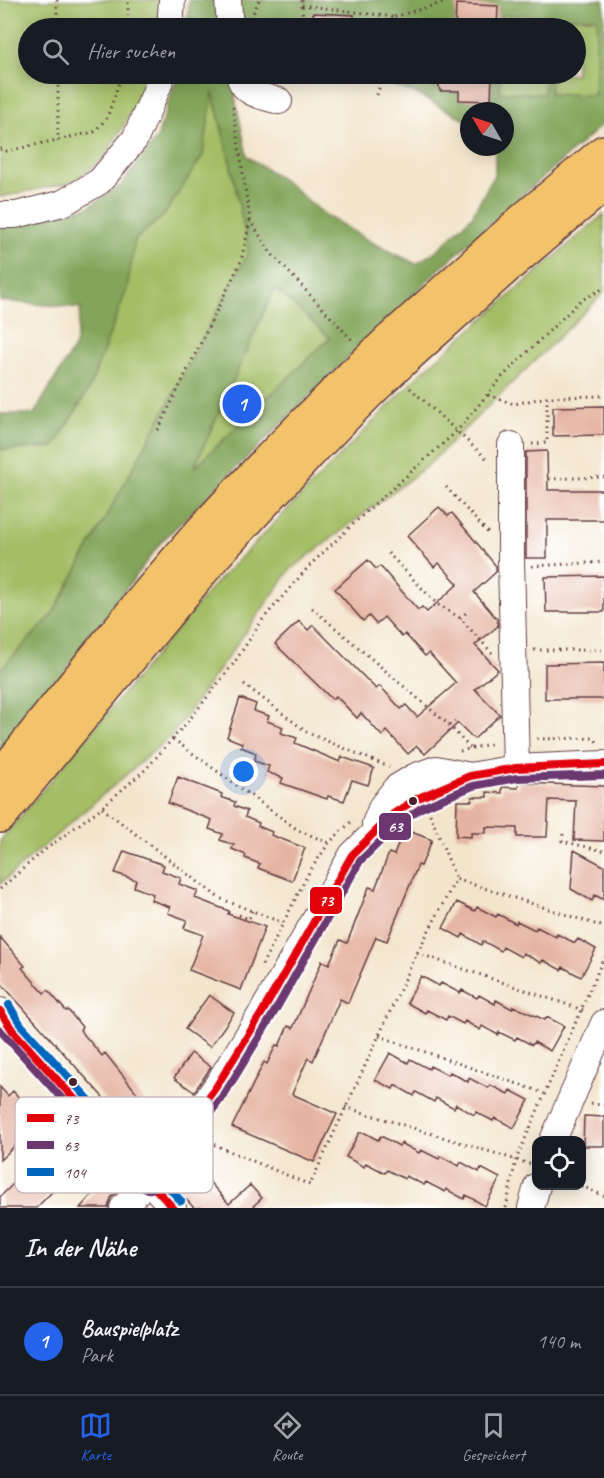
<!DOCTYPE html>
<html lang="de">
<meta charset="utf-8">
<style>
:root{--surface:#171b24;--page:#242831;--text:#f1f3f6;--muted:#9ea1a6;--line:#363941;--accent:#2563eb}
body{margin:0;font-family:Caveat,sans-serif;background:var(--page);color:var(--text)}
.controls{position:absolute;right:18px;bottom:18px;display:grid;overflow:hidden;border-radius:12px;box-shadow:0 3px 15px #0003}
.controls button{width:54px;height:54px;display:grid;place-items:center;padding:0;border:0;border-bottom:2px solid var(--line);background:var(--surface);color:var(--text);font:30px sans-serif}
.compass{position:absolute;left:460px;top:102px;width:54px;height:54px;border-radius:50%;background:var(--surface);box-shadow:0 3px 15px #0003;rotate:309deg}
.you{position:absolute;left:244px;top:772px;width:21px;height:21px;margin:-15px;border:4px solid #fff;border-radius:50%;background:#1a73e8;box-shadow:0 0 0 9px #1a73e833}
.badge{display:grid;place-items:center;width:39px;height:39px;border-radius:50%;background:var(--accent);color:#fff;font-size:20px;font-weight:700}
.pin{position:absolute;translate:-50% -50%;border:3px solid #fff;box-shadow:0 2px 6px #0006}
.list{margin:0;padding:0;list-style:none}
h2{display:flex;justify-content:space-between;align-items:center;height:78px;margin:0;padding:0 24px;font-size:26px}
h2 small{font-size:20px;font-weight:400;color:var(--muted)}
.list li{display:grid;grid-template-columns:39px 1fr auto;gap:18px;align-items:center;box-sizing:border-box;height:108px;padding:0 24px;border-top:2px solid var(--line)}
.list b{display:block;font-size:22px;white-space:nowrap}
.list p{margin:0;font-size:20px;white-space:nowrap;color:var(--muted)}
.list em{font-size:20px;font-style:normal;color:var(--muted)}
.icon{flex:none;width:33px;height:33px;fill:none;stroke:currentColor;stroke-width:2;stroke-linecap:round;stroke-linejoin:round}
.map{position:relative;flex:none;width:604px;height:1208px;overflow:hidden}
.search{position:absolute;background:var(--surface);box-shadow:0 3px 15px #0003;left:18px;right:18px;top:18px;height:66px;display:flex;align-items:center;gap:15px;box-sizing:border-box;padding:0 21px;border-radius:33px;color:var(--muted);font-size:22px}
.sheet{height:186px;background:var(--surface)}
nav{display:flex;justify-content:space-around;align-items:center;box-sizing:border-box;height:84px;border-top:2px solid var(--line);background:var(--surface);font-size:16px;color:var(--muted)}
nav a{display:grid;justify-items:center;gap:3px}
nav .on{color:var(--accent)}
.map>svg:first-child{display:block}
</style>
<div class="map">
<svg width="604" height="1208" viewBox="0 0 604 1208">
<rect width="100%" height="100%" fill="#fff"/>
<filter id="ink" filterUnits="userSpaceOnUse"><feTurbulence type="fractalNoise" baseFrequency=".0167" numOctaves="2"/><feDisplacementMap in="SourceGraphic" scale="12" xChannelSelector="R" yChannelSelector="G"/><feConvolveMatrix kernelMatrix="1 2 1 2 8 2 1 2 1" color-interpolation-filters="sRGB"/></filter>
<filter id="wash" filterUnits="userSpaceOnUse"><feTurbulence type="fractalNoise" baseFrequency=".008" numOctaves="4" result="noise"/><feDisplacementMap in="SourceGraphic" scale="24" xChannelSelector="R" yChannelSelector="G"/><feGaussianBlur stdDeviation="1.35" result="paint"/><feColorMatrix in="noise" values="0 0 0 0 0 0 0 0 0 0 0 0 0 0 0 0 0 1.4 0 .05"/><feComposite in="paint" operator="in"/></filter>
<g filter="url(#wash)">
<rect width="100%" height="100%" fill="#f3e5cc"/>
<path fill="#a3be65" stroke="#766e48" stroke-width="1.5" d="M0,0H165V28H28V74H147L134,108L104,158L72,182L0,197Z
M502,15L547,16V28H502Z
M552,17L598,18L595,96L550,94V74H576V28H552Z
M500,74H545V94L499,92Z
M212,91L229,157L249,251L154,430L52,615L0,670V450L54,447L89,389L127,288L135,240L164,215L203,155Z
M604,214V293L427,466L290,570L172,735L0,884V841L214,585L423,371Z
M275,288L330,338L193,469Z"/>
<path fill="#82a55a" stroke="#666242" stroke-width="1.5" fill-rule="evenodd" d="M189,0H604V123L435,273L161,542L0,758V670L52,615L154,430L249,251L229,157L213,93L203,155L164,215L135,240L127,288L89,389L54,447L0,450V414H34L75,346L81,308L0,301V226L88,207L121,185L157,138L178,74H252L235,97L247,156L286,182L324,214L369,241L416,264L440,248L472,216L495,173V147H505V111H469V122L413,92L356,74H405V86H439L440,91H459L460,100L491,101L492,74H500V92L544,94L545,74H550V94L595,95L597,18L553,17L552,28H547V16L502,15V28H497L498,6L456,5L455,28H354V15L314,13L312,28H186ZM275,288L330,338L194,468L274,289Z"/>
<g id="blocks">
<path fill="#e5b3a1" d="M456,4L498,6L497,28H455Z
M313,13L354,15V28H312Z
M436,74H492L491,101L459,100V91H440Z
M604,406V435L553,436V407Z
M547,451L548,490H604V520H547V558H526V452Z
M439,507L448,516L452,513L496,566V572L474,592L497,619L498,626L475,645L498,670L475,689L500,715L474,739L458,723L425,754L417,746L408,754L387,731L382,736L361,713L357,718L336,696L332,699L275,644L299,621L308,630L313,625L376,689L380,686L401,709L406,705L417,717L456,683L429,653L425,656L405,634L402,637L384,617L376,624L369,616L363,621L335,589L368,560L376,569L380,566L418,610L422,607L427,612L458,584L439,563L434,567L407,536Z
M604,576V612H546L545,577Z
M604,663V699H545V664Z
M240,698L256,704L254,711L269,716L267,721L283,727L281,733L297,738L295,743L340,762L342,757L374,768L368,785L352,780L344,801L328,796L327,799L281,783L283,778L267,772L269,766L254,761L256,753L241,747L242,743L227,737Z
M178,777L222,794L221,797L235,802L234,806L247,811L245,817L259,823L258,826L272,832L271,835L305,848L292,881L258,868L260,864L245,858L246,855L232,849L234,845L220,840L223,834L209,829L212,820L168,803Z
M519,783L604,786V841L574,840L576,801L549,800L547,837H517V828L486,827V833H471V837L456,836L457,801H472V797H487V792L502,793V787L518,788Z
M404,829L432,840L421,866L418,865L387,941L376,937L348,1003L340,999L313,1061L308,1058L292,1094L337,1114L314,1162L232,1127L264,1062L267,1064L276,1045L279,1046L288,1026L293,1028L322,961L329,964L340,940L347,943L369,887L375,889L389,853L394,855Z
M574,850L604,866V900L595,895L592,901L571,889Z
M124,851L164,865L162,871L181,878L179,884L198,891L195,898L229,911L228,914L265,927L241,990L189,970L203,935L184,928L187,920L168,913L170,907L151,900L153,894L134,887L136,880L115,873Z
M457,902L475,911L477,907L496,917L498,914L516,924L517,921L535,930L537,927L556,937L557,934L575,943L578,939L596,949L581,977L563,967L561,970L543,960L541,963L523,953L521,957L503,947L501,951L483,941L481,945L463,934L461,938L443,928Z
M0,937L25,966L22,968L44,993L48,990L66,1011L68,1010L82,1027L80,1030L102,1056L105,1053L149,1108L167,1128L151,1151L0,982Z
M421,976L439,986L441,983L460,993L462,990L477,998L479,995L495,1004L496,1000L512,1009L513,1006L545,1020L547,1017L564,1026L550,1051L534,1042L532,1045L517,1037L515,1040L499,1032L498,1035L482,1026L480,1030L465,1021L463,1024L448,1016L446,1020L427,1010L425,1013L407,1003Z
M209,995L234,1013L210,1047L185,1029Z
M191,1053L211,1067L194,1092L174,1078Z
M390,1053L408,1063L410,1059L429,1069L430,1066L448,1075L450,1072L468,1082L469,1078L488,1088L490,1085L508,1094L510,1090L529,1100L514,1128L495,1118L493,1121L476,1112L474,1115L456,1104L454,1108L436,1098L434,1102L416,1092L414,1096L395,1085L393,1089L375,1080Z
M0,1087L8,1096L13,1091L41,1121L0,1160Z
M584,1116L604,1117V1146H583Z
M72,1125L96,1148L36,1208H0V1197L22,1175L32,1186L61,1158L50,1147Z
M359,1133H365L378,1140L381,1136L399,1146L401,1143L419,1153L421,1150L439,1159L440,1156L459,1166L461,1162L479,1172L481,1168L500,1178L485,1206L466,1195L464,1199L446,1189L445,1192L426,1182L424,1185L406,1176L405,1179L387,1170L385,1173L366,1163L364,1167L346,1157Z
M188,1158L229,1204L250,1185L262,1198L251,1208H194L169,1180Z
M112,1172L125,1184L111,1198L108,1208H80Z"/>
</g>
</g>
<g filter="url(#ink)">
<use href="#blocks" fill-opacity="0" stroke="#633d43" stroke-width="1.5"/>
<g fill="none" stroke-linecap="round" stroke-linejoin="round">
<defs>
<path id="minor" d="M228,0L230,28
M170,28L172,0
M239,74C242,94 262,96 279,101
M0,215H16L63,203L100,181L135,139L159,84L161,74
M511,445V559L516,768
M375,824L382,806L396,788L414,777L436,769L470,776
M0,1011L13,1031L81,1104L173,1208
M553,1140L604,1023
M123,1208L149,1179L216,1087L263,1011L352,855L393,814L416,799L470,776L516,768L604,764
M531,1208L537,1186"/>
<path id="highway" d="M389,341L522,221L604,152
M407,356L506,267L604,184
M0,778C61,700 122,623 187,548C240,487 297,430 354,374
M0,816L215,555L312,450L371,390"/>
</defs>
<use href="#minor" stroke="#633d43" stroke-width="28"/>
<use href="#highway" stroke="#633d43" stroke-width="36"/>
<path stroke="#633d43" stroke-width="3" stroke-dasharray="1.5 4.5" stroke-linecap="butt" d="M57,0V28
M302,0L303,28
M302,5L394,17
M251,18L259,0
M128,28V0
M392,28L394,17L445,2L443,0
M58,74V141
M377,95L383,74
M233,107L250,220L270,252L353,341
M0,149L7,151L94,132L107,118L122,74
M410,388L489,461
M488,395L514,404L547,397L604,396
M158,430L241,261L250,222
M532,444L547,443V397
M549,479L604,477
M446,487L490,535
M388,553L437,604L460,618L492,653
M532,566L604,562
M312,608L449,725L470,748
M460,618L467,612
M534,650H604
M244,684L308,733L389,767
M449,725L455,721
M173,739L298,830L329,843
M537,739L594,738L597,742
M460,751L495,743
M102,808L219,898L283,923
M430,814L456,879
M563,834L562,841L604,851
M0,889L42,852L101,808L146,769L190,719L234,663L263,619L310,565L367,511L456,432L503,376L580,301L604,288
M239,915L249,919L252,911
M417,953L583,1010
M262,965L309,872L329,843L354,819
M379,1036L544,1093
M591,1104L604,1105
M345,1107L533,1165
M203,1140L310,1185L417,953L456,879L604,927
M581,1186L604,1196
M506,1208L516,1160L604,957"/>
<use href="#minor" stroke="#fff" stroke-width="26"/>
<use href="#highway" stroke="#f2c36a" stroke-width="33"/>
<defs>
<path id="highway-bridge" d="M354,374L389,341
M371,390L407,356"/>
</defs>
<use href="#highway-bridge" stroke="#633d43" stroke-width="36" stroke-linecap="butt"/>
<use href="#highway-bridge" stroke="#f2c36a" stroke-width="33"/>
<defs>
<path id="bus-1" d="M0,1011L13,1031L173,1208
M149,1179L216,1087L263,1011L352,855L393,814L416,799L470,776L516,768L604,764"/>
<path id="bus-2" d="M0,1030L141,1186C147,1191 153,1190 157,1185L225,1093L272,1016L360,861L400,822L421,808L473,786L517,778L604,775"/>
<path id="bus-3" d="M9,1005L21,1025L181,1201"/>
</defs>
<use href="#bus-1" stroke="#fff" stroke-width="12"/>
<use href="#bus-2" stroke="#fff" stroke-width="12"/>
<use href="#bus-3" stroke="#fff" stroke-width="12"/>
<use href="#bus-1" stroke="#e2000a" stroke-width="8"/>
<use href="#bus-2" stroke="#6c3770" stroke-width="8"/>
<use href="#bus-3" stroke="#0065bd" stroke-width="8"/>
</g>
</g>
<g fill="#4a1f2b" stroke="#fff" stroke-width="2">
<circle cx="413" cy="801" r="5"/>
<circle cx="73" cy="1082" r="5"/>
</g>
<rect x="15" y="1097" width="198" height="96" rx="9" fill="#fff" stroke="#c9bcbf" stroke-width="1.5"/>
<rect x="27" y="1114" width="27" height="8" fill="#e2000a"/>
<rect x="27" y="1141" width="27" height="8" fill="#6c3770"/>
<rect x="27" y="1168" width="27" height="8" fill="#0065bd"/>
<g font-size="16" fill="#4a1f2b">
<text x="64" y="1124">73</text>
<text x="64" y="1151">63</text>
<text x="64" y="1178">104</text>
</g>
<g stroke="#fff" stroke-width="2">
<rect x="378" y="812" width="34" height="29" rx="6" fill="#6c3770"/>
<rect x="309" y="886" width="34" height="29" rx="6" fill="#e2000a"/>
</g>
<g font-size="16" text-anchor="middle" font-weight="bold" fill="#fff">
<text x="395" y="832">63</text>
<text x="326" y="906">73</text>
</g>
</svg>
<div class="controls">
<button><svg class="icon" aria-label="locate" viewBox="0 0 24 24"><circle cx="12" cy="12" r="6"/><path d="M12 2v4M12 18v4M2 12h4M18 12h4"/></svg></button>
</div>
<svg class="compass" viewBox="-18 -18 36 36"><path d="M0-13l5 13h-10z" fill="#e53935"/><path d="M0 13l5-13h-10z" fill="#9ea1a6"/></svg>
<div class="you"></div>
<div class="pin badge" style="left:242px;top:404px">1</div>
<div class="search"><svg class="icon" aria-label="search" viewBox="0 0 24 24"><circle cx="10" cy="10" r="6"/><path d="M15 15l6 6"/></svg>Hier suchen</div>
</div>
<section class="sheet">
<h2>In der Nähe<small></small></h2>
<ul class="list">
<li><span class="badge">1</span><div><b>Bauspielplatz</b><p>Park</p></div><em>140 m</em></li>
</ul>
</section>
<nav>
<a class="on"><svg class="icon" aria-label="map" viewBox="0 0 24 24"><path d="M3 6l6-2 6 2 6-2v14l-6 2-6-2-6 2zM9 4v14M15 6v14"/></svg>Karte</a>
<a><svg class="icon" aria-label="directions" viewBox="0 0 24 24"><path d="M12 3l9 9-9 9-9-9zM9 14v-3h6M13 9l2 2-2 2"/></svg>Route</a>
<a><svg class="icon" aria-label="saved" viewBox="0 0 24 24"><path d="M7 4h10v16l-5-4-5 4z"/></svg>Gespeichert</a>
</nav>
